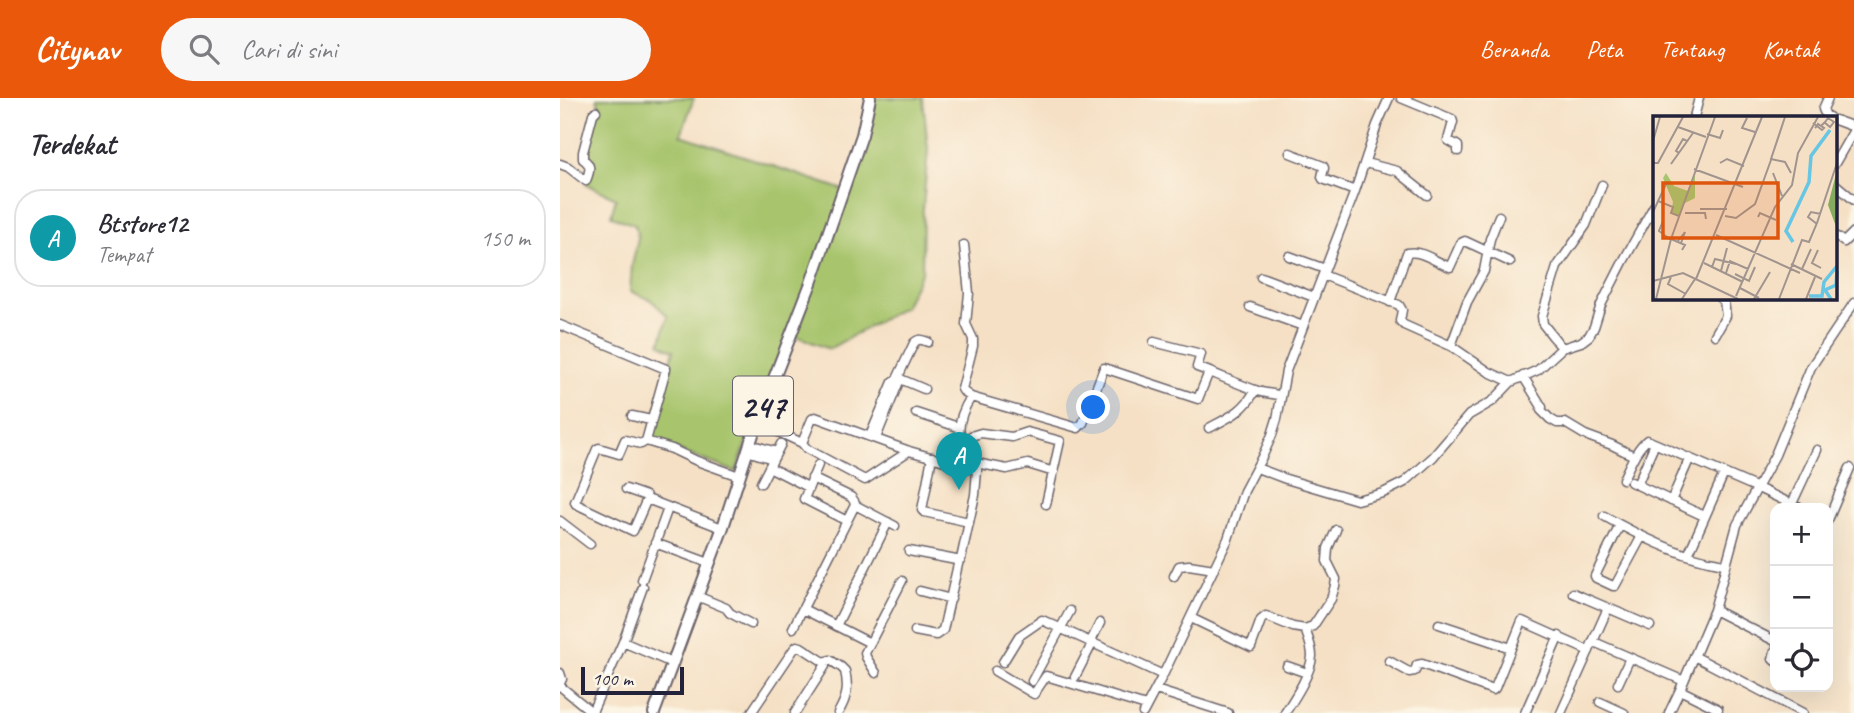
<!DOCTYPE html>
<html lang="id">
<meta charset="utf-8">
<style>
:root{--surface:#fff;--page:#f7f7f7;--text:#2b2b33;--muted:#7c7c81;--line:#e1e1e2;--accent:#ea580c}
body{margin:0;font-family:Caveat,sans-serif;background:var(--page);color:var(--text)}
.controls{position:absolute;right:21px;bottom:21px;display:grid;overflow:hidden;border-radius:14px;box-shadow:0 7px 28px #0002}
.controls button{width:63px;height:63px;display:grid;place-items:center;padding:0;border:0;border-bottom:2px solid var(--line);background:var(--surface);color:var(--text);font:35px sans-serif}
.scale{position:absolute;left:21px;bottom:18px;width:103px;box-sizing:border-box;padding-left:7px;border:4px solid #22223b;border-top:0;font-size:19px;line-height:24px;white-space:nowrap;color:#22223b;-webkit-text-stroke:5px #fcf5e5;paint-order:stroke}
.you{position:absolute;left:534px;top:310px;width:24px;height:24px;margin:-18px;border:5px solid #fff;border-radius:50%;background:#1a73e8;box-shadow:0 0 0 10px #1a73e833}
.badge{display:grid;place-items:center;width:46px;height:46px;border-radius:50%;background:var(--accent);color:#fff;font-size:23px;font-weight:700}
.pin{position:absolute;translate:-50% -58px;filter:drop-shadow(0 2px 4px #0008)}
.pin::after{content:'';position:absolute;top:37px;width:24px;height:21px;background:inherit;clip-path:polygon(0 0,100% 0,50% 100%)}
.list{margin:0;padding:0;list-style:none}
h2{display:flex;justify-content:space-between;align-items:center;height:91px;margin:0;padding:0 28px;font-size:30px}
h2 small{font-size:23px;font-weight:400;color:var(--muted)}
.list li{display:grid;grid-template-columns:46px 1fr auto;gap:21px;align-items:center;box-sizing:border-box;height:98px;margin:0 14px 14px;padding:0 14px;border:2px solid var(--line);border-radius:28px}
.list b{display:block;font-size:26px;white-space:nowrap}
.list p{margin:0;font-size:23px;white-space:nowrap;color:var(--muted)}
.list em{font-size:23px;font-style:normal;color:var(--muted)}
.icon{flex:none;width:38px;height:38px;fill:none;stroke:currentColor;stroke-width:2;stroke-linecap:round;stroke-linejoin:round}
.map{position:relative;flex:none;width:1294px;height:615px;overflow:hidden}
header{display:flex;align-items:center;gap:42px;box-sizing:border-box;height:98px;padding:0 35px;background:var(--accent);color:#fff}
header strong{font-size:33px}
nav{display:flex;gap:38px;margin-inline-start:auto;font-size:24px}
.search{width:490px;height:63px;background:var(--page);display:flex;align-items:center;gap:18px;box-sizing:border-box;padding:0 24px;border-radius:38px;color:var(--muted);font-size:26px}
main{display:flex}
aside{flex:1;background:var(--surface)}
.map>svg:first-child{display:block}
</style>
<header>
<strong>Citynav</strong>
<div class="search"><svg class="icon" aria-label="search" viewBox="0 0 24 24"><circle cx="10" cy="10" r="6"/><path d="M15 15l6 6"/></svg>Cari di sini</div>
<nav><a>Beranda</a><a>Peta</a><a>Tentang</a><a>Kontak</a></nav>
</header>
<main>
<aside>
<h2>Terdekat<small></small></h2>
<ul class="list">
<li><span class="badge" style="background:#0f9aa8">A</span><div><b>Btstore12</b><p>Tempat</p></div><em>150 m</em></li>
</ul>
</aside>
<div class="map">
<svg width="1294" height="615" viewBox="0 0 1294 615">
<rect width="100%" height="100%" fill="#fcf5e5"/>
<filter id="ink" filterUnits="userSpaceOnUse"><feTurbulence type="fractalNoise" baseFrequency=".0143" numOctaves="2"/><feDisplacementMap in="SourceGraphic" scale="14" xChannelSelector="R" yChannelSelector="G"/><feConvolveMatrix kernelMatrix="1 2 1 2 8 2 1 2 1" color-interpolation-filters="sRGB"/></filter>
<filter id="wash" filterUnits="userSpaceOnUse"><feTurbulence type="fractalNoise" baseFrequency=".00686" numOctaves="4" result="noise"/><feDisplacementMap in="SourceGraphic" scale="28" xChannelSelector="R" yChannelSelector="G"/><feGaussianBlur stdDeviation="1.57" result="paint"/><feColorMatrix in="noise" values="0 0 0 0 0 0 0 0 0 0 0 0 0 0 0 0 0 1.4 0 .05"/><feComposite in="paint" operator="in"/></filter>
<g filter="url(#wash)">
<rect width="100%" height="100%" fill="#f5e0c5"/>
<path fill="#a8c56d" stroke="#657454" stroke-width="2" d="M37,0H134L121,37L287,93L314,0H363L368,52L363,109L362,173L344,209L269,251L228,235L176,374L89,342L114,252L100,246L108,218L91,202L70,193L72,168L78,140L75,127L51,118L56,100L26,86L33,67L24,59L36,14L41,13Z"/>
</g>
<g filter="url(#ink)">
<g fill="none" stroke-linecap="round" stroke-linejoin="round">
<defs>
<path id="minor" d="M841,0L892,21L893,24L888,42L898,48V53
M1268,0L1263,11L1266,18L1269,19
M1134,19L1139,0
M1275,22L1294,29
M730,55L763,68L764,70L762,79L763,81L795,93
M805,65L837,73L867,97
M1275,65L1294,32
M0,66L8,69L26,83C29,74 33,68 23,61V54L33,16L36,13
M1275,86L1294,102
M1275,138L1284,144L1294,134
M404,147L409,195L406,226L413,241V248L402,291L404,294L411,299L518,330L523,325L544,270L638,301L649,274
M729,158L765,171
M763,177L839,207L842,212L840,223L844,227L891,248L929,274L951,284
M701,179L754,199
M830,204L847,155C863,152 875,164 890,169L901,145L905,143L950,164
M690,209L743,228
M0,227L106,271L86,343L112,351L137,363L179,378
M1155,237L1166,218L1164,203L1160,200
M594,244L641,256L637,269C658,277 678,286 698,293C706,296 713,295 721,298
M891,248L907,204L924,173L930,141L939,118
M1002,250L983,226L982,218L997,169L1026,127L1042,87
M963,278L982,309L981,312L990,321L997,325H1005L1025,337L1052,347L1074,358
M338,280L364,291
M337,281L354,245C359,240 362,242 368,244
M356,315L398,329
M72,318L91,322
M197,324L242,345L247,351L305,382L349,353
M649,330C668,320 686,312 695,292
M310,338L333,284L337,281L338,286L316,340
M86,343L81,346L65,342L59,356L39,350L37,351L15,404L16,406L73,433L87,401
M242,345L252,321L255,319L349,353L417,372
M189,346L217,354
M187,353L213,361
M372,359L362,412L364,414L409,424
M421,366L447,371L468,366L494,374
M258,367L244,401L287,423
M209,369L248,389
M409,369C399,340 393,327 411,299
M697,370L726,381L797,402L823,395L845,384L873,359L909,317L933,303L951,284L978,272L1002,250L1021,244L1029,238L1034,229L1041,207L1064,162L1094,108
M1063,381C1070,367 1076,351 1087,342L1198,390L1240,410
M1071,384L1144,418
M201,385L221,346
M1077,387L1093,350
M66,391L86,398L87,401L162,430
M1111,403L1128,364
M295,407L335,428
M1230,410L1257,352
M1044,418C1074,435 1111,454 1145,462C1152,464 1159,464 1166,467
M1268,422L1290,370
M0,423L30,446
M1060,427L1035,478L1036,480L1053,488H1055L1082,438
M95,445L149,465
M349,453L396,462L401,461L415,397L417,372L409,342L411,338L421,335L452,339L467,334L500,343L486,406
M1128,457L1162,380
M614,478L619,468L629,467L654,471
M82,482L107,413
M360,493L391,501
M1013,495L1090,528
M137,498L166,510L170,515L191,526
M243,511L310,545
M1154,512L1215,543
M631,520L691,549L701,522L706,518L733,529L745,531L753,528L771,501L775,488L776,481L767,463L768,450L776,432
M879,526L951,550
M276,528L328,424
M233,530L295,407L294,403L291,399L252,380
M355,533L376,537L383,532L399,462
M63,544L112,565
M1034,544L1124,583
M530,545L540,525
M1215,553L1213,561L1215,563
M1134,558L1243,615
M829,563L849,574L855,573L857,567L862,566L933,592L935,590L962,523L1029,553
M264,564L270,562L281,569L285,573C289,590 287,600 278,615
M443,564L459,538L482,522L603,577
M727,568L747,575
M435,573L474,596L486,578L586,608
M0,575L2,581L0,585
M316,575L306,559L305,555L342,483
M515,579L532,546
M472,583L510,513
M1058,586L1070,560
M0,588L33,615
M596,592L668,615
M1120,592L1158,611L1157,615
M1040,604L1064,615
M32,614L63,544L83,489
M191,615L234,551L237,548L241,549L264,564L265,568L235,615
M583,615L603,577L668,441L684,393L703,357L712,337L717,321L726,273L795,93L817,27L829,0
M725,615C734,601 751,576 752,558C752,549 748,539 745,531
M965,615L999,538
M1001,615L1048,510
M1109,615L1120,592L1154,512L1177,427L1215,357L1251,269L1294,205"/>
<path id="major" d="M94,615L163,429L197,324L251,185L302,37L310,0"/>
</defs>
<use href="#minor" stroke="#6c646b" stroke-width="11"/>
<use href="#major" stroke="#6c646b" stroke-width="14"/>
<use href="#minor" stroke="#fff" stroke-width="8"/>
<use href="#major" stroke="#fff" stroke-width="10"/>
</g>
</g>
<g text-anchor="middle" stroke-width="6" stroke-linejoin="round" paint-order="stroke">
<rect fill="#fcf5e5" stroke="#63616e" stroke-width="2" x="173" y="278.5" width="60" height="59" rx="5"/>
<g font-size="33" font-weight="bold" fill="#22223b">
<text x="203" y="320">247</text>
</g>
</g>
<g transform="translate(1093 18)">
<rect width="184" height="184" fill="#f5e0c5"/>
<path d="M13,57L21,70L35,75L42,58V82L30,88L26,100L18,97L20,86L10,62Z" fill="#a8c56d"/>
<path d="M184,54V113L175,89Z" fill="#86aa60"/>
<path fill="none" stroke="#66c6e4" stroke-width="3.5" d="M140,126L133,115L156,66L158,40L177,14M156,180H169L171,166L184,150M178,183L172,174L183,169L184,155"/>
<path fill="none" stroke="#a1948e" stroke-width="2" d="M132,1L118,43L132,46L138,57M94,2L89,12L102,16M160,7L164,10L169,14L171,12L165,8L164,10L162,12M168,10L172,6L175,2L181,6L177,11L171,6M25,11L53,21M54,18L67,22L70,14M0,25L7,1M26,37L23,35L30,23L34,25M0,47H5L30,1M67,47L74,43L91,50M18,48L40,17M41,53L90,71M120,57L129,80M5,85L20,91L18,97L26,100M47,93H74M0,96L13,68M32,97H52L53,103M72,100L83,102L102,88L118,44M105,101L107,97L123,104M10,105L6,115L18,124M164,108L155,101L158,96L168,98M63,119L147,157M18,123L32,129L29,134M25,125L32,116L28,127M165,134L159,147L168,152M51,147L90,166M138,148L169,163M59,151L62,143L83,148M149,153L158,133M68,155L74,132M73,157L77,145L95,153M82,158L96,165L102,151M18,161L15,168L33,178M43,163L109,1M0,165L30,157L85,183M87,172L106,182M83,180L122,91L139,69L145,37L165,1M3,183L18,123L62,1M29,183L42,163M101,183L117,156M126,183L149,124L156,126L164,107L184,47M153,183L162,161"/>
<path fill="#de560e" fill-opacity="0.15" stroke="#de560e" stroke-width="3.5" d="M10,67H125V122H10Z"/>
<rect width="184" height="184" fill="none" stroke="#22223b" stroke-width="3.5"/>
</g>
</svg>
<div class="controls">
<button>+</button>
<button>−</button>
<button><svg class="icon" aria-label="locate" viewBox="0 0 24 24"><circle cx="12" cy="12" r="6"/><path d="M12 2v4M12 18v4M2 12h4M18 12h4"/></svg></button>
</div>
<div class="scale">100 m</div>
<div class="you"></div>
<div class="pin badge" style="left:399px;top:392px;background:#0f9aa8">A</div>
</div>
</main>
